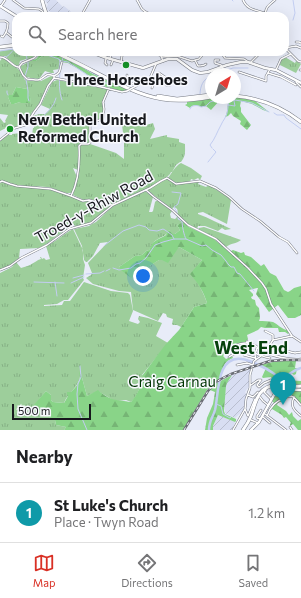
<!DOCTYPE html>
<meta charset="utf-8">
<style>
:root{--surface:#fff;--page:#f6f6f6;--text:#202124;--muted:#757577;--line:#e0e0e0;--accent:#d93025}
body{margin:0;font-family:Commissioner,sans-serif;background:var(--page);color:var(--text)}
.compass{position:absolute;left:205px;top:68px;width:36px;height:36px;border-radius:50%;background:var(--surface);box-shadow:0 4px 16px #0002;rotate:38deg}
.scale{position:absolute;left:12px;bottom:10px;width:79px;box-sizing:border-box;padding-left:4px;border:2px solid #17191d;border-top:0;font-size:11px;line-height:14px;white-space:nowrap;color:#17191d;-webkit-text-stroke:3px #f8f9fe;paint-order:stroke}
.you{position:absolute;left:143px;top:276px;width:14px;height:14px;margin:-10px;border:3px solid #fff;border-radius:50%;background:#1a73e8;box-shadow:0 0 0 6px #1a73e833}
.badge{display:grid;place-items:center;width:26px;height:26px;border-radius:50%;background:var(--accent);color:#fff;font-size:13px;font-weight:700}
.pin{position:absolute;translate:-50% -33px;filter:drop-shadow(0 1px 2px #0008)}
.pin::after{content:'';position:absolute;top:21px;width:14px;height:12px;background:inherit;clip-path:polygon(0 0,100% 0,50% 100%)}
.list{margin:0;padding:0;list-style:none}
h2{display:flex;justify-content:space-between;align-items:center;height:52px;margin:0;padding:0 16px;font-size:17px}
h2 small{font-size:13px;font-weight:400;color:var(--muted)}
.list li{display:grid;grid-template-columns:26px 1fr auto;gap:12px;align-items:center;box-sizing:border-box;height:60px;padding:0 16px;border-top:1px solid var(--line)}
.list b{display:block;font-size:15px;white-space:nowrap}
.list p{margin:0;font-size:13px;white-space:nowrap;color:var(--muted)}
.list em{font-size:13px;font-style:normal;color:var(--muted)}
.icon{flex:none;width:22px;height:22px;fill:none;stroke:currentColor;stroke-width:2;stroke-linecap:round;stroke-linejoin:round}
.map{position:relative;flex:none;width:301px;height:430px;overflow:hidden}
.search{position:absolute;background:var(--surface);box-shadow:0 4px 16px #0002;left:12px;right:12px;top:12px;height:44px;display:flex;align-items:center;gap:10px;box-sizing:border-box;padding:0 14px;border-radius:12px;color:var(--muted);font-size:15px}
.sheet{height:112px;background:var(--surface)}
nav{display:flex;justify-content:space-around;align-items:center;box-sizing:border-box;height:56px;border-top:1px solid var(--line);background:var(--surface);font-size:11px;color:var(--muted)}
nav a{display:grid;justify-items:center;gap:2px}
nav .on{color:var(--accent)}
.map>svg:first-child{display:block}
</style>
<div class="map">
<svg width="301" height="430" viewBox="0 0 301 430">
<defs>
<pattern id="industrial-furrows" width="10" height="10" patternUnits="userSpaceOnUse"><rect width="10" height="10" fill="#d8def2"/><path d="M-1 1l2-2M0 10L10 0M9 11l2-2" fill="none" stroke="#b9becf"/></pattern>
<pattern id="grass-tufts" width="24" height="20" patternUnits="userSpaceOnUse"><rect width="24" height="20" fill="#9dce9b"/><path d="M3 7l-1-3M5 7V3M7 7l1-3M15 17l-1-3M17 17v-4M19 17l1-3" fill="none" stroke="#86b085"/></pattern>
<pattern id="forest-firs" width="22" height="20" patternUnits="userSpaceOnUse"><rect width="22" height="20" fill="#89d488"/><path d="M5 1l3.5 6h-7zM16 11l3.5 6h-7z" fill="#76b575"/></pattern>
</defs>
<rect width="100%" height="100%" fill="#e8ecf8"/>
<path fill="url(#industrial-furrows)" d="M45,0H56L63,7L64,6L76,16H52L53,14L48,10L46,7L48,5Z
M251,369L249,386L245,392L247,395L245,407L243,411L235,418L225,413V396L226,383L232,375Z
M218,415L235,422L232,430H213V426Z"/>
<path fill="url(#grass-tufts)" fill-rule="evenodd" d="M14,49H16V52H25V57L26,52H35V55L30,60L26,59L20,61L19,65L16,66L5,56H0V51Z
M45,54L59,60L60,62L59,69L53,70L54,73H51L45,71L39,79C29,78 21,78 21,66L30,61H36Z
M285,57L295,63L296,61L301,64L296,73L280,65L281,59Z
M2,58C5,59 18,68 20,71C22,74 23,77 25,80L30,81H41L51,76L53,77V79L50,83L39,104L33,112H32C28,127 24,122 13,129L10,127L7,129L6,128L0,131V118L4,123L6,122L5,121L8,115L0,114V61ZM16,87L27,89V93C30,95 31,99 30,103L20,102L14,104H11L8,97L12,95Z
M57,80L108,89L103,102L104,109L102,119L97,120L89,123L90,141L89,144H79L78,170L73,168L77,177L72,193C62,194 55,188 47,187C38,186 28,187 18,186C12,185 6,181 0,181V141L8,135H12V134L21,133L32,135L33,128H34L35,121L32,120L31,119L33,116L39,114H45L50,109L41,105L52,82Z
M153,123L155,129L150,139L167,135V137L179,139V142L185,144C185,151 186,156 181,162H180L176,165L172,172H171L170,174L166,178L150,188L132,195L116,204H104L90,199L84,200L73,195L78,175L79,146L81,145L90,144L96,146L116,153L124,159V140L122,125L143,126Z
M181,163L191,168L202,176L200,180L198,178L194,180L191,179L190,182L177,183L168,178C172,173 175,166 181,163Z
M167,179L176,184L191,183L199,182L198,184L206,187L209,185L228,197L231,200L227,224L203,212L198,213V214C209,218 220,224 231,229L225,230L222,228L218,231L205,226H198L197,229L188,224L178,215C177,211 179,209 174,207L172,209L147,190L162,181Z
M0,182H3L9,185L17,186L48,189L84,201L89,200L103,205H111L93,221L88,224L75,226L72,222L69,227L45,245L39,248L20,249L19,258L9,266L0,270Z
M145,191L153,197L149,212H152L153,211L155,202L156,201H158L172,211L170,214L171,218L175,219L178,216V219L182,221V223L177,225L180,230L175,234L173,235L169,230C165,237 164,235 158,239C153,241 152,246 149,250L146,251L142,255L135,256L119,267L133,276L159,260H162L179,247L202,260L198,265L192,275C198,282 204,294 207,303L194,307L181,327L177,325H173L172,324L173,319L167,317L166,314L163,313L158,321L133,310L131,292L119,291L93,284L86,278L91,275L92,273L88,263L108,242L100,243L93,256L87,262H86L84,260L82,246L74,229L89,226L92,224L96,222L113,206Z
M204,227L241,240C236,244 231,243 226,247L212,236L198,229L199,228Z
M73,229L83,250V259L85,265L83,278L84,280L68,300H64L57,304L44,305V306L62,305L64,301H70L84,282L111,291L128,293L130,295L133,311L129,321L138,324L140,322L138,319L139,316L148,318L162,323L156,336L168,343L142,375L145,377L135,398L131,402L126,400L118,401L113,400L98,391L87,396L81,374L80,373C81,386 68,392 64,403L53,402L51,400V395L46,391L33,407L52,419L55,420L56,425L66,427L64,430H0V273L12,267L16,262L21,268C24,267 28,266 30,265C34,263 37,260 41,259L40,257H41L42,259L44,258L46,260L50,259L46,246C56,242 63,234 73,229Z"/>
<path fill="url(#forest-firs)" d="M42,52H49L57,55L78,65L92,73L128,90L124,92L100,85L106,84L102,80L95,79L89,77L85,73L75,67L68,63L62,62V61L59,59L58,60L45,54L36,61H30L36,59Z
M16,87L27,89C28,93 32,98 30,103H21L20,102L14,104H11L8,97L9,95H12Z
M235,97L254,100L269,112L263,110L252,104L241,101L240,106L241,108V112L251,125L247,130L240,124L241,121L233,116L231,113L228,116L225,117C228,113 227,105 229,100L225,99L220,100L211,110L206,106L201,107C198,105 192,104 190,108L185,105L187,104V101L214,98H235Z
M183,222L189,227L214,239L229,252L233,250L241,253L244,252L245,255L251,257L261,266L264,264L270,273L276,276L284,290L288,292L290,291L294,288L301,286V315L295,318H288L278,305L269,312L256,294L258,288H257L249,290L253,294V296L251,297L252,299L255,300L256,305L259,308L260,318L259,321C263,321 269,321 273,322C278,324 281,329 287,330L289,333L288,334L285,332H279L278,328H265L261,327L258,330L247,335L248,339L246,343L234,344L223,356L226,359L232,356L233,358C221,363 224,370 219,379C216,383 210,387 207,390L183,430H64L66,427L56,425L55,420L44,415L32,407L46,391L51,395V400L53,402L64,403L68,396L67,394V392H71C77,386 82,380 79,372L81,374L87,396L98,390C110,401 117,400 131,402L135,397L145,378L142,376L165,345L179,330L194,307L207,303C204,292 197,282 190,274L202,260L179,247L168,263L162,260H159L131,278L121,270L119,267L135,256L142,255L146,251L149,250C150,248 151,246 152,244C156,239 162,238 166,235L167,232L169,230L173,234H175L180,230L177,225Z
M284,361H296L295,368H297L296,374L294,375L291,373L285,380L301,381V377V404C296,400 294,394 287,396L288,398L278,403L277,405L286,411L289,415L292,412L293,416L298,421L301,419V430H298L293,424L290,426V424L291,423L286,417L284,418L282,415L272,409L270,410L274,403L272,401L277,393L282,390L285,395L288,394V388H282L281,387H277L276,386V381L274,379L272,380L271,377L263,378L262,377L266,368L260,365L273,362Z
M232,375L227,383L226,386L224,411L225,414L236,419V421L235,422L218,415L213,426V430H205L207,418L213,404L215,392L210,390L215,384Z"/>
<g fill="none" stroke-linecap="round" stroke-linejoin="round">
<path stroke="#c2cdf1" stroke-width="1" d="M232,0L233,1
M293,0L295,13L293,20
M16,23V25
M0,51L14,49V47
M26,52L27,59
M48,52L47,55L59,59L60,62L59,69
M5,57C10,56 11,51 16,48
M63,58L62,61L68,62L89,76L95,78L102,80L106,83L111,84L112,82
M84,68L92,73L105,79
M60,73C59,81 59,92 62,100
M214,74L233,68H248
M25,76L28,67V62
M26,79L28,91V98L29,101
M7,91V93L8,95
M200,95C200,86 203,79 211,76
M228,105L235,106L234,101L235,98
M190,109L191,107C194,105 198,105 201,107L206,106L210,102L217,100L225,99L230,100H235L252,103L269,112
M274,113L277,115H284L286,118L301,129
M41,118C48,112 54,106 56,98
M212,148L210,145C215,139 217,132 221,125C223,120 226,118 227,113C228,109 228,105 229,100
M208,162L216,152L213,149
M172,192L181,193L178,204L174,207L177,212
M178,216V219L182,221C182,225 184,236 186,239
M105,245L123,231L139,225L146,227L149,230L157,231L163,229L165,230L172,235L174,239
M113,268L119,270L131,268L136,264L140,263L146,258L155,245L163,242L174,239H186L202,246L206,245L212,250L221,255L226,261L228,264L231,267H234L237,273L240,274L254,291
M106,271L110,269
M86,274L100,273L104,271
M73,278L84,275
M34,282L64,283
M55,282L57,296
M71,283L84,277
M80,366L81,377L78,384L77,394L78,409L87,430
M216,404L221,406L223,414L230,418L231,417"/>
<path stroke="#c2cdf1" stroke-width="2.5" d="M209,430C209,421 213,417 215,410C219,394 216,355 242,359C250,360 266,368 273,373C276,375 276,377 280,378C287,377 293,370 301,368"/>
<defs>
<path id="street" d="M13,0L24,8L39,9L45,13
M137,0C139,3 140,6 142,9C146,14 155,15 161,16
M243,0C247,10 256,10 265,13
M1,6L5,0
M81,16L90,0
M266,16C264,8 269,5 275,0
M0,21H5L8,23C8,29 7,32 3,37L1,36
M7,33L12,37H16
M296,42H299L301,43
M285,48L298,61L301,62
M285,48L296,46L301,48
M40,52L34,58L22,63L19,67L23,75L27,79C30,79 34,80 38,80C45,79 45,71 54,76C62,72 59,70 62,62
M153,52L161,56L163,61
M221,52L225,58L244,59L247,61
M248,54H258
M101,56L104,52
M0,57C8,57 11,66 18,67
M162,57L177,56L192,61L199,59L205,52
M110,58L111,52
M106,59L105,63L107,65
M195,60L198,66C202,66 204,66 206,64
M219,60H215V63L221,65L222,66
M121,62L122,56V52
M250,63L261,52
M111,65L113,60
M276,70L281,59L291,54
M300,70H301
M239,72L266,81V76L270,69
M159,73L168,79L167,82L165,83L157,77V75Z
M268,73L281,77L296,85
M127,75L128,82L131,84L136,83L137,85
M54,78L97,86L122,92L127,91
M151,78L154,80L157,77
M297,81L296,82L301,87
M165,83L166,85H170
M136,86L150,78L156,64
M152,88L154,80
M0,140L15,128L25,125L28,122L34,112L40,104L48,86L54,78V76
M0,182L2,181L10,184L17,186L51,189L71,196L83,201L89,200L102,204L113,205
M146,190L154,197L172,210L188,225L216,239L248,268L262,283L266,289L271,304L292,336L301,342
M71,196C79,180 80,163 79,146L81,144H88L90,143V124C94,121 100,121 103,118L104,109L103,102L109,88
M0,270L10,266L21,258L47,245L69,229L91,223L113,205L150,188L161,181L167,178L176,184L200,181L216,188L229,197L242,209L260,221L279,237L288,242L297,253
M265,331L273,335V340
M247,341V342L252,344
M269,347L295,353L301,352
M232,348C237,343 249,341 256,346C259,349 262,352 266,353C277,357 290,360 301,359
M244,355L255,358
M229,357C238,351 246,348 257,354C262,356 263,357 270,358
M256,360L255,355L257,348
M237,365L247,363L253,365
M261,380L257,385L259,387L264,383L271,380
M251,385L258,380H261
M266,390L264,392L271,399
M248,395L253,397L258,392
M260,397L263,401L268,405
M294,397C290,407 294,410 301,416
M255,399L248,416L245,409L246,399L250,388V375L254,361L264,354L273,340L292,336
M265,414L286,430
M267,416C270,406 276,401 285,398C286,397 290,396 291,396C295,397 298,402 301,405
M263,417L270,423
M260,419L257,418V416L261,410
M251,420L258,423
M290,427L292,430
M233,430L245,409"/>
<path id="secondary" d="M0,6L16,16
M91,52L107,58L143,68L168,59H177L192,70L200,73L208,72L227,65L241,62H248L265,68L276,70L301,83
M251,430L259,422L274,395L278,391L285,389L301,390"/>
<path id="primary" d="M42,0L44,7
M0,47L16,45
M53,52C88,65 125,93 162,99C179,102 195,100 211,97
M158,96L177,99L210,95
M235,96C259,98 282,107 301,122
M243,430C246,426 249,421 251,416C256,402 257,387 276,385C284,385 293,387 301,386"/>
</defs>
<use href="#street" stroke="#767a84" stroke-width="2.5"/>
<use href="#secondary" stroke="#767a84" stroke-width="3.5"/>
<use href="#primary" stroke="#767a84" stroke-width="4"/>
<use href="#street" stroke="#fff" stroke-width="1.5"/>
<use href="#secondary" stroke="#fff" stroke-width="2.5"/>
<use href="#primary" stroke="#fff" stroke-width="3"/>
<defs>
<path id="rail" d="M184,430L208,391L216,382L221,379L231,374L270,361L285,360H301"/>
</defs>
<use href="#rail" stroke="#6a6d74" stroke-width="2.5"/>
<use href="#rail" stroke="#f8f9fe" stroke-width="1" stroke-dasharray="3" stroke-linecap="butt"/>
<defs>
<path id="street-bridge" d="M127,91L136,86"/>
<path id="primary-bridge" d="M44,7L47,16"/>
</defs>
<use href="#street-bridge" stroke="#767a84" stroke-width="2.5" stroke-linecap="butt"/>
<use href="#primary-bridge" stroke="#767a84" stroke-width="4" stroke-linecap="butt"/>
<use href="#street-bridge" stroke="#fff" stroke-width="1.5"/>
<use href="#primary-bridge" stroke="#fff" stroke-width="3"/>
</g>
<g fill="#159425" stroke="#f8f9fe" stroke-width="1.5">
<circle cx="126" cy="65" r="4"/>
<circle cx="10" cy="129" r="4"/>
</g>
<g text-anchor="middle" stroke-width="3" stroke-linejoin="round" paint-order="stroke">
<g font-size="15" font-weight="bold" fill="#17191d" stroke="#f8f9fe">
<text x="126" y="85">Three Horseshoes</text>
<text x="18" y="125" text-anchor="start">New Bethel United<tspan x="18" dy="17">Reformed Church</tspan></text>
</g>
<g font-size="15" fill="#17191d" stroke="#f8f9fe">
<text transform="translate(94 207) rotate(-29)" y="5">Troed-y-Rhiw Road</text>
</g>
<g font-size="15" fill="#003403" stroke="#f8f9fe">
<text x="172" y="387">Craig Carnau</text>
</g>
<g font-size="17" font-weight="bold" fill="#06410c" stroke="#f8f9fe">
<text x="251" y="354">West End</text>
</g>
</g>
</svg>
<svg class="compass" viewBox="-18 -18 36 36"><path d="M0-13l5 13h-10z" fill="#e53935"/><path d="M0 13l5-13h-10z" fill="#757577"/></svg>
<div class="scale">500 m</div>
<div class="you"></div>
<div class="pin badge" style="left:283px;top:405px;background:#0f9aa8">1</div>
<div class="search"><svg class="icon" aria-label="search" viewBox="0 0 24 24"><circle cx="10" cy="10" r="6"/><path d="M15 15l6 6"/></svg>Search here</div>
</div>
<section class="sheet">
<h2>Nearby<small></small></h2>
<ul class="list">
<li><span class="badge" style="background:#0f9aa8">1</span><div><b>St Luke's Church</b><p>Place · Twyn Road</p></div><em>1.2 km</em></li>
</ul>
</section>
<nav>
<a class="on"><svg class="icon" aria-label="map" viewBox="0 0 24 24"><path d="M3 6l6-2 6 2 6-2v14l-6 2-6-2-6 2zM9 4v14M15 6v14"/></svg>Map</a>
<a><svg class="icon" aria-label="directions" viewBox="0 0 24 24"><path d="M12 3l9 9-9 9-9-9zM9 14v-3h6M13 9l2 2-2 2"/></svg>Directions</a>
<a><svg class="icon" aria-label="saved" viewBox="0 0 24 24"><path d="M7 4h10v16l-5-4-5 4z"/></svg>Saved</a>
</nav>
